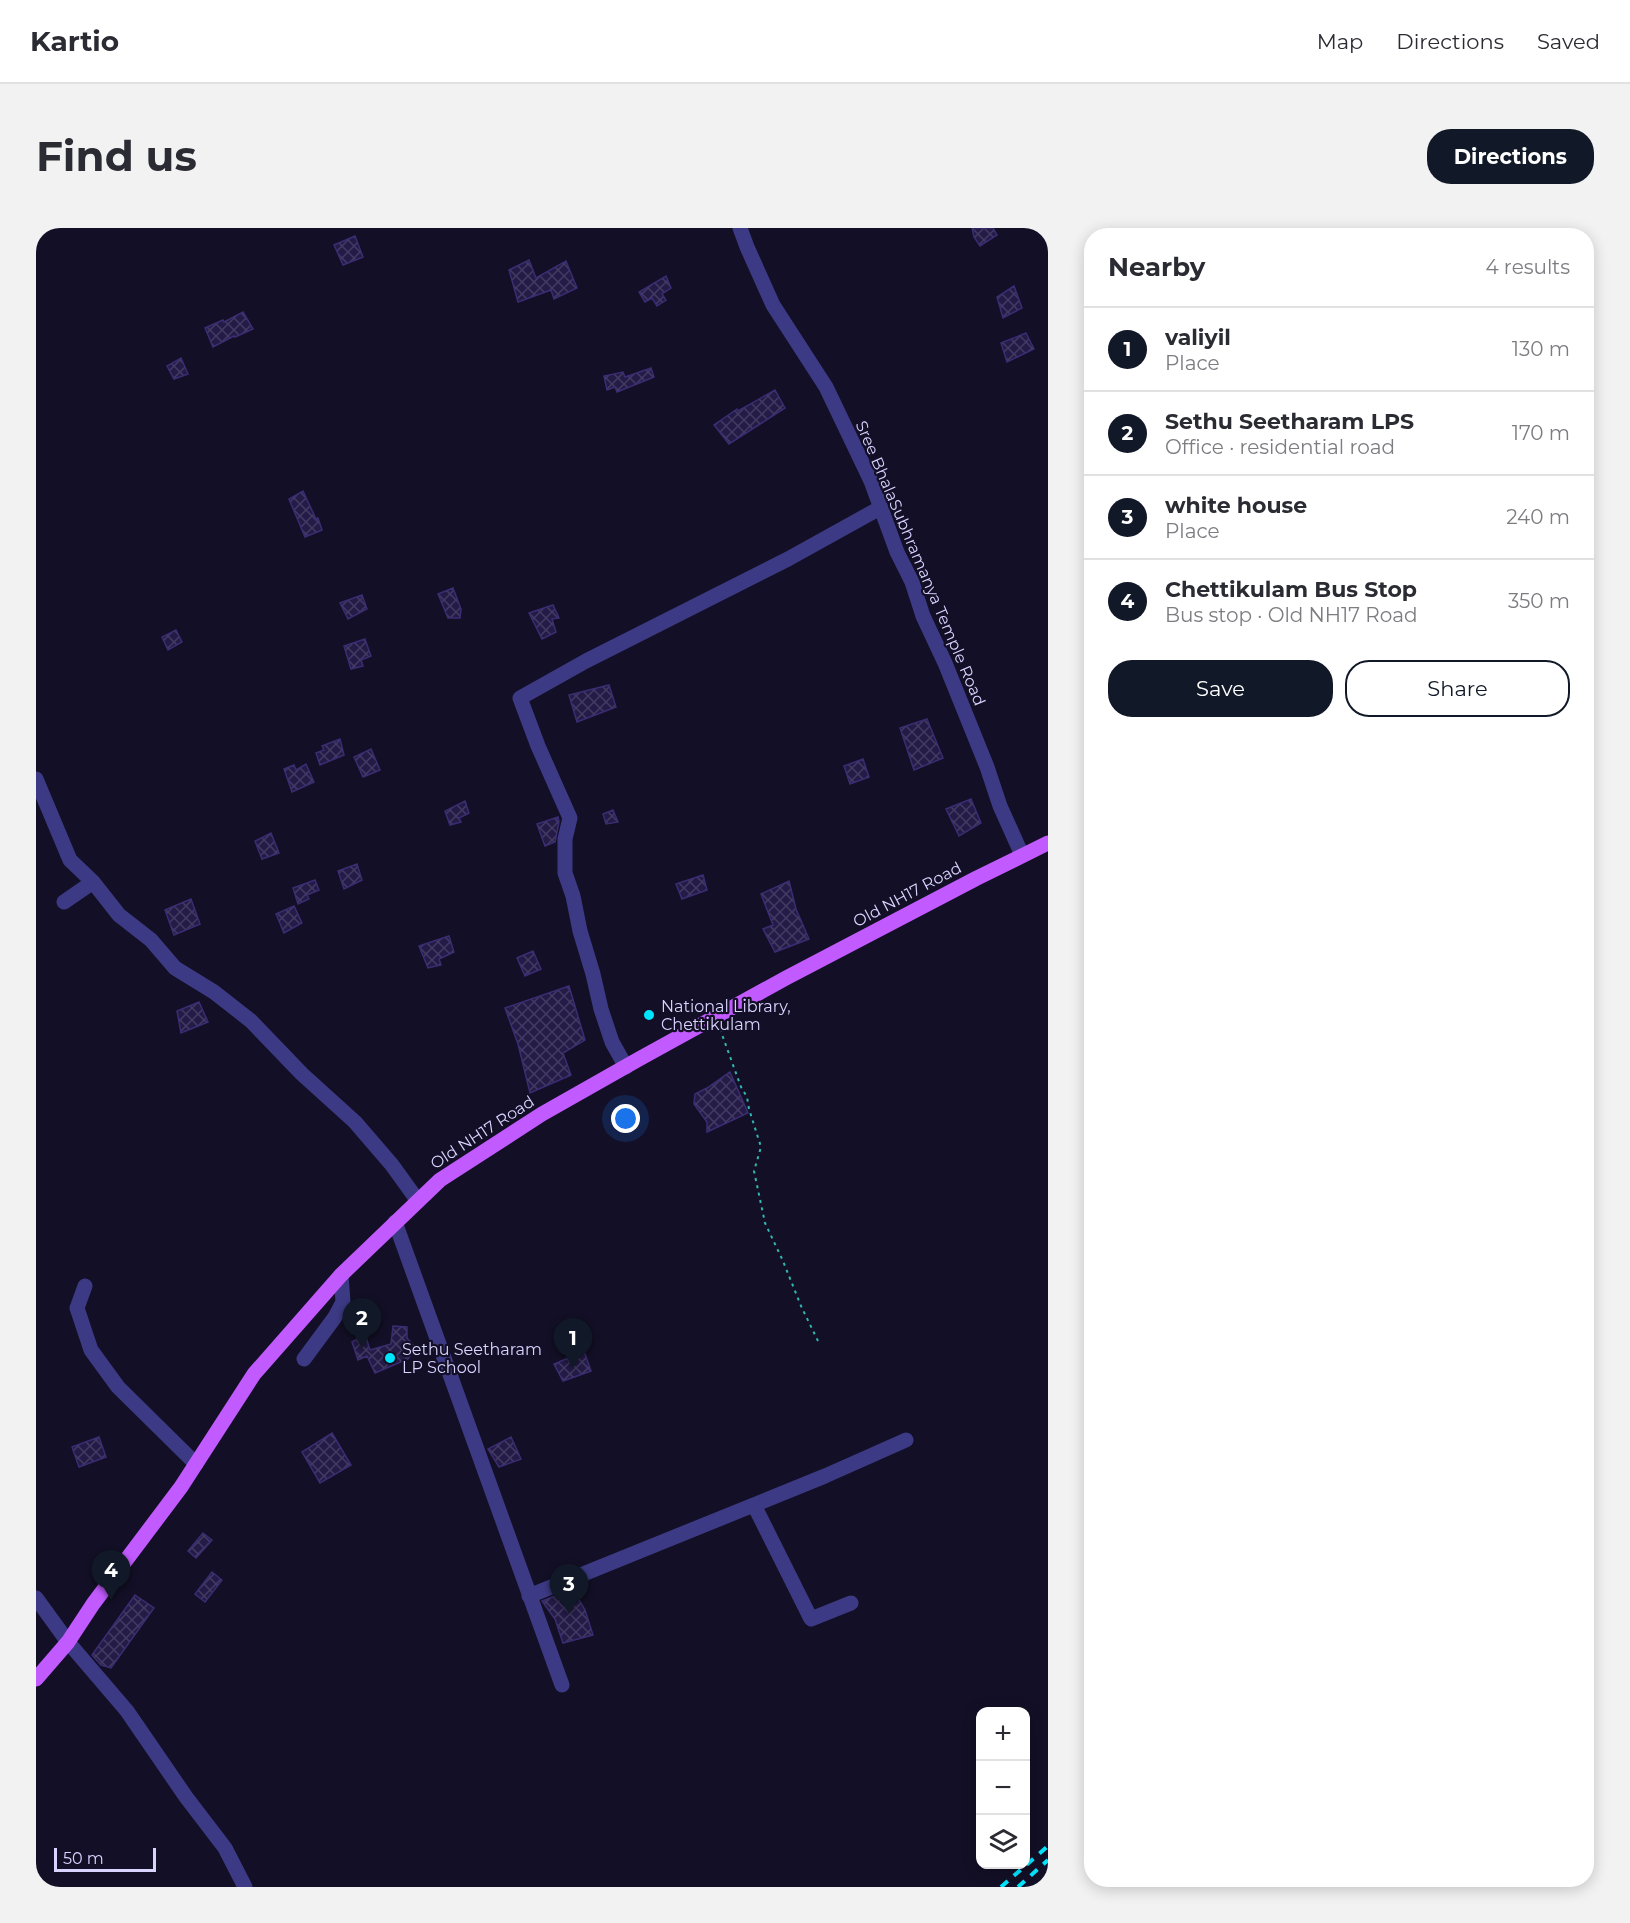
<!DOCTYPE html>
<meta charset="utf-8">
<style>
:root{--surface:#fff;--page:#f2f2f3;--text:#2b2b33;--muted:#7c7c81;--line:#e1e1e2;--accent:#111827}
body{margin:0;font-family:Montserrat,sans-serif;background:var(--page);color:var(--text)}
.controls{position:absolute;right:18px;bottom:18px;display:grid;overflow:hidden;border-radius:12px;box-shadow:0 3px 15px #0003}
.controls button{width:54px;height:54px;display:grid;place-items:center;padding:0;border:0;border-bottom:2px solid var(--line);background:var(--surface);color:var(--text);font:30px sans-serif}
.scale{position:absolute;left:18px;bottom:15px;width:102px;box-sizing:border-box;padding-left:6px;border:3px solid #d9d4ff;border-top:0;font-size:16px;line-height:21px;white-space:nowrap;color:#d9d4ff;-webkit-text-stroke:4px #130f26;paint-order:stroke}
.you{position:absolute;left:590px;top:891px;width:21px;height:21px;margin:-15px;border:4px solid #fff;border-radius:50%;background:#1a73e8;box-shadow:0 0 0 9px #1a73e833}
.badge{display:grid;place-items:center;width:39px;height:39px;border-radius:50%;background:var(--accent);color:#fff;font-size:20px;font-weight:700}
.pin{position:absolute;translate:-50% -50px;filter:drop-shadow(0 2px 3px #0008)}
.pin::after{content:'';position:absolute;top:32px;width:21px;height:18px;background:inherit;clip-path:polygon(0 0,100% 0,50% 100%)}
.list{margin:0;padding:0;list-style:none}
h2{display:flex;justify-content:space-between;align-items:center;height:78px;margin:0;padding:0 24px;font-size:26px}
h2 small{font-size:20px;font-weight:400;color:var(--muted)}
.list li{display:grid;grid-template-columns:39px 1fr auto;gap:18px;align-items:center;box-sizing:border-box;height:84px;padding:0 24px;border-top:2px solid var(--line)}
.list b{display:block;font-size:22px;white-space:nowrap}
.list p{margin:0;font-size:20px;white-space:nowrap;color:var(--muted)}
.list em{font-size:20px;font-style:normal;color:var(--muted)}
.actions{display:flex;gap:12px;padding:18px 24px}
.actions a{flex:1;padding:14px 0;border:2px solid var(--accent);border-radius:24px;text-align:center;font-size:21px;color:var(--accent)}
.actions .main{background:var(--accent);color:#fff}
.icon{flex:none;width:33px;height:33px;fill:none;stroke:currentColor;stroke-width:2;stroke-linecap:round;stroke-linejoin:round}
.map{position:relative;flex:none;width:1012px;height:1659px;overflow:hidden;border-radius:24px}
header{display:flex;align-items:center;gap:36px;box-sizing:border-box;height:84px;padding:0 30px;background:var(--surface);border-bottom:2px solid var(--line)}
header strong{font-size:28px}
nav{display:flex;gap:33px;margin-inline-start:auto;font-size:21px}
.intro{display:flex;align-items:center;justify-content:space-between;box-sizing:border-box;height:144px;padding:0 36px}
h1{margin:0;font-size:42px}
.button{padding:15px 27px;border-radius:24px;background:var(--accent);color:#fff;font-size:21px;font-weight:700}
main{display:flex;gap:36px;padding:0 36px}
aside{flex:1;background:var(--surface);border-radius:24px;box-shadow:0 3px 15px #0003}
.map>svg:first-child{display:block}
</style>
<header>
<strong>Kartio</strong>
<nav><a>Map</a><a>Directions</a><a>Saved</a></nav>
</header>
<div class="intro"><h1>Find us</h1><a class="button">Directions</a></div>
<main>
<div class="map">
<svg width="1012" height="1659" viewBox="0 0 1012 1659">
<defs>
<pattern id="building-cross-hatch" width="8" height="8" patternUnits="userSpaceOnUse" patternTransform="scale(1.5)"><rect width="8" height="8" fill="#241b47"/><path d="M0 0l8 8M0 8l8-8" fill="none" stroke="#433b63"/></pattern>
</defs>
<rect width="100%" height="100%" fill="#130f26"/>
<path fill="url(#building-cross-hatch)" stroke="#3b2d73" stroke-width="1.5" d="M936,0H957L961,7L944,18L938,9Z
M319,8L327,29L307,37L298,17Z
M493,32L500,50L530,33L541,60L518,71L515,62L482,74L473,42Z
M630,48L635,60L626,66L630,72L621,78L616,70L609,74L603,64Z
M978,58L986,80L967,90L961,69Z
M207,84L217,101L199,109L198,108L177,119L169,100L187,92L188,94Z
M990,105L998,121L971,134L965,115Z
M145,130L152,146L138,151L131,138Z
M615,140L618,149L581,164L579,159L571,162L568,148L587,144L589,149Z
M739,162L749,180L693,216L678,197L701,181L702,183Z
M267,263L280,291L282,290L286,302L269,309L253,271Z
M417,360L425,381L424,390H412L402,366Z
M326,367L331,381L312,391L304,375Z
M517,377L523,390L516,391L520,404L506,411L493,385Z
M140,402L146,414L132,422L126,409Z
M329,411L335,428L325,432L327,438L315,441L308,418Z
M573,457L580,479L541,494L533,467Z
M891,491L907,530L878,542L864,500Z
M304,511L308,527L284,537L280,525L288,522L286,518Z
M335,521L344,542L327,549L318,529Z
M827,531L833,549L814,556L808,538Z
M270,536L278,554L256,564L248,541L258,537L260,542Z
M935,571L945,595L923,608L910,581Z
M429,573L433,585L423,590L425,594L414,597L409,583Z
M577,582L582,594L570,596L567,586Z
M522,589L523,594L519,614L509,618L501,596Z
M235,605L243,625L226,631L219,613Z
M321,636L326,652L308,661L302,643Z
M667,647L671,662L646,671L640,656Z
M279,652L283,662L271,667L273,671L262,676L257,660Z
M753,653L760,681L773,711L739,724L727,701L737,697L725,666Z
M155,671L164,696L138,707L129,682Z
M258,678L266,695L248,705L240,686Z
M413,708L418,724L403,731L405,737L392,740L383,718Z
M497,723L505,741L489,748L481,730Z
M533,758L549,812L527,825L535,847L494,865L482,816L469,780Z
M163,774L172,794L145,805L141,783Z
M694,844L712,885L671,904V894L658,876L659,866L671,860Z
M357,1098L371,1099V1110L380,1120L372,1131L339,1145L331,1128L322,1132L316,1114L329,1106L334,1122L355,1116Z
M548,1123L555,1143L527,1153L518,1136Z
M296,1205L315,1237L284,1255L266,1224Z
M63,1209L70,1229L43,1239L36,1219Z
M475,1209L485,1231L463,1239L452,1221Z
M167,1305L176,1312L160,1330L152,1323Z
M176,1344L186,1352L169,1374L159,1366Z
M537,1361L549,1382L557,1407L527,1415L519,1391L506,1373Z
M99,1367L118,1380L75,1440L65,1437L56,1427Z"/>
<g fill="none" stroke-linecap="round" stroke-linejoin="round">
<path stroke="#2fb8b0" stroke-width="2" stroke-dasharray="3 4.5" stroke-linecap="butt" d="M684,801L705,859L711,869L713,881L725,919L718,943L729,995L747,1033L765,1078L782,1113"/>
<path stroke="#3d3a85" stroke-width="15" d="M704,0L711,19L737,77L790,159L835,253L861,324L876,354L887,388L909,435L951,539L964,578L986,627
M0,551L34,632L57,654L83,687L115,712L139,740L178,764L215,793L266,846L319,894L356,937L382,973
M28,674L57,654
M590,839L576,814L565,781L557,746L544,703L537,668L529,645V611L534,590L502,518L484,470L550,433L752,331L844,280
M359,994L526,1457
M49,1058L41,1080L55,1122L82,1159L160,1236
M268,1131L299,1089L307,1074L305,1047
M718,1277L775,1391L815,1375
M493,1368L789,1248L870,1212
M0,1370L32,1414L91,1483L150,1569L189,1620L209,1659"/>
<path stroke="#c25bff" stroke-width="15" d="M0,1451L32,1414L57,1376L145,1259L218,1146L305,1047L404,952L506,886L603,831L750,750L941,650L1012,615"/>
<path stroke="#00e5ff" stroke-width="4" stroke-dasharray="9 8" stroke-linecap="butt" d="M965,1659L1012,1618
M982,1659L1012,1632"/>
</g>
<g fill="#00e5ff" stroke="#130f26" stroke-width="2">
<circle cx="613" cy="787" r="6"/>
<circle cx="354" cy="1130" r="6"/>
</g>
<g text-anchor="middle" stroke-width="4.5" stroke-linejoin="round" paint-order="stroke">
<g font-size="16" fill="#d9d4ff" stroke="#130f26">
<text transform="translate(885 335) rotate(67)" y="6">Sree BhalaSubhramanya Temple Road</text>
<text transform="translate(871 666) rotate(-28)" y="6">Old NH17 Road</text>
<text transform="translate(446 904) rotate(-33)" y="6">Old NH17 Road</text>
</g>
<g font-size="16" fill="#d9d4ff" stroke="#130f26" text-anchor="start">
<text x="625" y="784">National Library,<tspan x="625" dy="18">Chettikulam</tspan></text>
<text x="366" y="1127">Sethu Seetharam<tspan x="366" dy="18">LP School</tspan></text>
</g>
</g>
</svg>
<div class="controls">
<button>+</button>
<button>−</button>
<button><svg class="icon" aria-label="layers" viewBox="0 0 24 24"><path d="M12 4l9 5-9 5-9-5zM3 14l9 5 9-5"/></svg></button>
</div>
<div class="scale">50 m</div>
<div class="you"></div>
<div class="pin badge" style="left:537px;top:1140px">1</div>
<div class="pin badge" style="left:326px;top:1120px">2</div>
<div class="pin badge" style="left:533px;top:1386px">3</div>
<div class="pin badge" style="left:75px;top:1372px">4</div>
</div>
<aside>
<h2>Nearby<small>4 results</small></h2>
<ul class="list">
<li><span class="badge">1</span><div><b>valiyil</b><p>Place</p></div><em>130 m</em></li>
<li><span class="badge">2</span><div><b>Sethu Seetharam LPS</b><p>Office · residential road</p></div><em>170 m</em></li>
<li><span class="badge">3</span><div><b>white house</b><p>Place</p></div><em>240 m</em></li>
<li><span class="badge">4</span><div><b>Chettikulam Bus Stop</b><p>Bus stop · Old NH17 Road</p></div><em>350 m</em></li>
</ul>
<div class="actions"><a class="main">Save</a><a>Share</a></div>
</aside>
</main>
